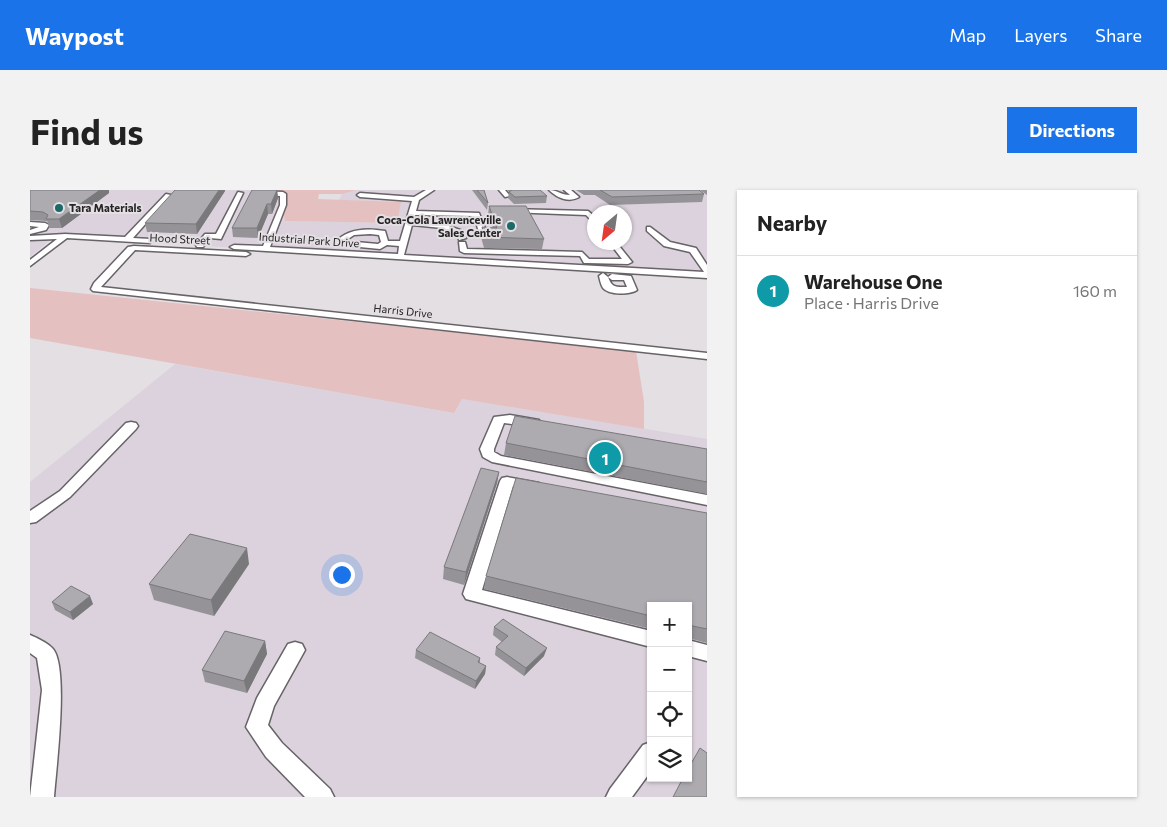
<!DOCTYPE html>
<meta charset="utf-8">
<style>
:root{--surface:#fff;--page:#f2f2f2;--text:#222;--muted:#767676;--line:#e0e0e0;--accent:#1a73e8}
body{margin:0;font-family:Commissioner,sans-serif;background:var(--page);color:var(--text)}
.controls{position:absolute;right:15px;bottom:15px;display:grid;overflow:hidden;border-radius:0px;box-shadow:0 1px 4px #0004}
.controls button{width:45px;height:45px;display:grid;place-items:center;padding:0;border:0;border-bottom:1px solid var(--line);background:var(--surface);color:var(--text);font:25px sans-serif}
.compass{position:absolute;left:557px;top:15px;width:45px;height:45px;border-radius:50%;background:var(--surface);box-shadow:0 1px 4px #0004;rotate:209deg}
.you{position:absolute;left:311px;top:384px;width:18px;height:18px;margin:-12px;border:4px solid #fff;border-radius:50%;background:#1a73e8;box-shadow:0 0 0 8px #1a73e833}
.badge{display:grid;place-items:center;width:32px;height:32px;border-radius:50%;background:var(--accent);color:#fff;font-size:16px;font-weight:700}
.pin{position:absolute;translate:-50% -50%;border:2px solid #fff;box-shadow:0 1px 5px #0006}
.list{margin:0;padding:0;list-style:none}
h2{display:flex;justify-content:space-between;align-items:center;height:65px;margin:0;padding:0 20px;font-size:21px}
h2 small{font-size:16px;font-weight:400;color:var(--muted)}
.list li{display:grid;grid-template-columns:32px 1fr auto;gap:15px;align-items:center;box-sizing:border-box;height:70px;padding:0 20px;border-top:1px solid var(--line)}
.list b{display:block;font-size:19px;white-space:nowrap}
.list p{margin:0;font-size:16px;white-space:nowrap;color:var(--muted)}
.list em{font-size:16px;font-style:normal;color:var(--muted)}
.icon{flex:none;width:28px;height:28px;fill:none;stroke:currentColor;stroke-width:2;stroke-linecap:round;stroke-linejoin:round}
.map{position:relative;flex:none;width:677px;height:607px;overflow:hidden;border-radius:0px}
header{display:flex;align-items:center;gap:30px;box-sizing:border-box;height:70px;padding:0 25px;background:var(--accent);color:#fff}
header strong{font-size:24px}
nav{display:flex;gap:28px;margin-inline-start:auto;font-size:18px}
.intro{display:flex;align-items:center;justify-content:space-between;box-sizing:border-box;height:120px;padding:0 30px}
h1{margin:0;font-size:35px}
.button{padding:12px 22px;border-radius:0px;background:var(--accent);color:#fff;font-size:18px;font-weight:700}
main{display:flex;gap:30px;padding:0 30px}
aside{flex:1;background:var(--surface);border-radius:0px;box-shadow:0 1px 4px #0004}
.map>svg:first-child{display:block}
</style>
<header>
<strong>Waypost</strong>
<nav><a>Map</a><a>Layers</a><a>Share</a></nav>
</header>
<div class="intro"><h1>Find us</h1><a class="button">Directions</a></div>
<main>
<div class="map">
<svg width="677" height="607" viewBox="0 0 677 607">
<rect width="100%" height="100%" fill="#e3dfe3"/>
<path fill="#dcd2dd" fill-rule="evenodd" d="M0,0H249L255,31L366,33L370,12L309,10L314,0H677V88L211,58L23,48L0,67ZM564,22H594V52H564Z
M145,174L424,223L432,209L677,249V607H0V292ZM621,416H658V588H621Z"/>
<path fill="#e4c0c1" d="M221,0H326L312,4H289L288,9L371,12L367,33L255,31L249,2Z
M0,98L606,161L614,212V239L432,209L424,223L0,148Z"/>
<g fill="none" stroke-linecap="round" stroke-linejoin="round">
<defs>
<path id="minor" d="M396,0H404L389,10L386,21L449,23L457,43L450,45L444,26L385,25L383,31L413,34L433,41L436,48L429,50L427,44L412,38L382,35L374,65L674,82L660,62L634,56L617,41V37H620L640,52L666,58L677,75V88L204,59L200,57L204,55L233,56L250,15V6L228,5L225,3L228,1L253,2L256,4V15L240,57L368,64L369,56L357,55L350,59L309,55L305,53C317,38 337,38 355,41L358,51H370L382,11L330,7L327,5L330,3L384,7ZM340,44L349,45L351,52L348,54L315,51L324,45Z
M469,0H475L480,6L475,7Z
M519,0C527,0 531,5 540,5L534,0H541L549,7C539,13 527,8 519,0Z
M208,2L213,3L191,49L180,48L173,57H167L166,55L175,44H186Z
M136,4L141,5L103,48L120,49V53L37,48L0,76V70L27,49L0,50V46L35,44L95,47Z
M480,19L558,21L564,26V32L562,31L556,25L478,22L477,21Z
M0,32L15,33L19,35L16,40L0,44V40L9,37L0,36Z
M429,52H435L437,59L552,62L559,69H592L579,52H586L602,72L598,74L557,73H554L550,66L434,63L430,61Z
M104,56L216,62L220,64L216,66L105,60L71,97L677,163V169L63,101L61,99L64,93L98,57Z
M573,83L578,87L582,84L601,86L607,100C600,105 579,105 573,98C571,95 570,90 569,86ZM578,87L582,90H594L597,97C586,97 582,98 578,87Z
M480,225L509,230L510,233L504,237L474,233L464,259V262L471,266L677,305V315L462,272L453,267L450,259L464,227Z
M101,232L106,233L108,236L106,239L40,307L6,332L0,333V321L30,301L96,233Z
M477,287L509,293L511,296L509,299L504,300L483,296L452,400L621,441V457L436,409L433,404L470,291L472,288Z
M0,445C7,448 18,453 23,459C39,478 26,579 24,607H0L12,500L7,468L0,463Z
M658,450L677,455V471L658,466Z
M265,452L272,454L275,460L244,516L238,535L252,553L300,599L304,607H275L236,567L216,537L227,508L258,454Z
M621,552V581L602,607H576L580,599L613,555Z"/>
</defs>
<use href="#minor" stroke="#676367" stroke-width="3"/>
<use href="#minor" fill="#fff" fill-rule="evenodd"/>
</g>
<path fill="#959397" d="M0,0H79V3L32,38H19L18,32L16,31L0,30Z
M247,0L248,8L242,24H238L228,48L203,47L202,38Z
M442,0H454L458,13L457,20Z
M477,0H510L517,6L516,13L484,14L478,8L479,2Z
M546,0H669L674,4L672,12L580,15L565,5H554Z
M670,0H677V5Z
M195,1L167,44L117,42L115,33Z
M459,16L514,49L512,59L454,58L451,47L452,37L463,38L458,25Z
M476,253L677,259V304L474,265Z
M469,282L467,293L434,395L413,389L414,377Z
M677,323V453L658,448V416H621V439L454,399L456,386Z
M219,374L184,426L124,410L119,394Z
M22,412L63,414L43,430L25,420Z
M464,437L514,466L494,486L465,465L466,457L472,452L463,445Z
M235,451L237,464L217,503L175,492L172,480Z
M386,460L450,468V473L456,476L455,484L445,499L385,468Z"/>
<path fill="#79787b" d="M70,0H79V3L32,38L29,29Z
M189,0H195V1L167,44L166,34Z
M247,0L248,8L242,24L241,14Z
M237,14L238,24L228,48L227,38Z
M469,282L467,293L434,395L436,382Z
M217,358L219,374L184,426L181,410Z
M60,406L63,414L43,430L40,422Z
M235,451L237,464L217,503L214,491Z
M517,458L514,466L494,486L496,478Z
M456,476L455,484L445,499L446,491Z"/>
<path fill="#adabb0" stroke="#79787b" d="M0,0H70L29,29H16L18,25L13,22L0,21Z
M145,0H189L166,34L115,33Z
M222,0H247L241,14H237L227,38H202Z
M447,0H454L458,13Z
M482,0H510L517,6L485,7L479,2Z
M570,0H669L674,4L582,7Z
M459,16H496L514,49L455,47L452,37L467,38Z
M485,226L677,259V292L476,253Z
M451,278L469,282L436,382L414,377Z
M486,288L677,323V439L658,435V416H621V426L456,386Z
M160,344L217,358L181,410L119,394Z
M41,396L60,406L40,422L22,412Z
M473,429L517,458L496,478L466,457L478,446L464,437Z
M195,441L235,451L214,491L172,480Z
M400,442L450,468L448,472L456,476L446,491L386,460Z
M670,558L677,563V607H643L653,588H658V579Z"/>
<g fill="#1b6968" stroke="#e3dfe3" stroke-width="2">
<circle cx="29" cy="18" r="5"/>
<circle cx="481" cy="36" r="5"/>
</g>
<g text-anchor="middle" stroke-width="4" stroke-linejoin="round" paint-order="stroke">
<g font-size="11" font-weight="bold" fill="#262526" stroke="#e3dfe3" text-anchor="start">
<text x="39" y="22">Tara Materials</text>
<text x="471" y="34" text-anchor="end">Coca-Cola Lawrenceville<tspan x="471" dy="13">Sales Center</tspan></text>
</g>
<g font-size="11" fill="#262526" stroke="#e3dfe3">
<text transform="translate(150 49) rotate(3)" y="4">Hood Street</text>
<text transform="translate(279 50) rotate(4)" y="4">Industrial Park Drive</text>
<text transform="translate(373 121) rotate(6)" y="4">Harris Drive</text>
</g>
</g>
</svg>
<div class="controls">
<button>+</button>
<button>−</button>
<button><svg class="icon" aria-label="locate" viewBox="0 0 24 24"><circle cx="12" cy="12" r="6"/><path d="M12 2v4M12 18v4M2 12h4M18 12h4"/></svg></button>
<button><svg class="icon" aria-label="layers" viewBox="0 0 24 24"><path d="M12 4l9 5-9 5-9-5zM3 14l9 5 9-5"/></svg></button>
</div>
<svg class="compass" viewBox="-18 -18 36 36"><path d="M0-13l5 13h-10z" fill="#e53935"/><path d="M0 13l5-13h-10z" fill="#767676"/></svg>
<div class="you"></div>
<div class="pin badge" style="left:575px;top:268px;background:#0f9aa8">1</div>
</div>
<aside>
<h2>Nearby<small></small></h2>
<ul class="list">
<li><span class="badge" style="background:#0f9aa8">1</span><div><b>Warehouse One</b><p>Place · Harris Drive</p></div><em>160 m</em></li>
</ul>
</aside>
</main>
